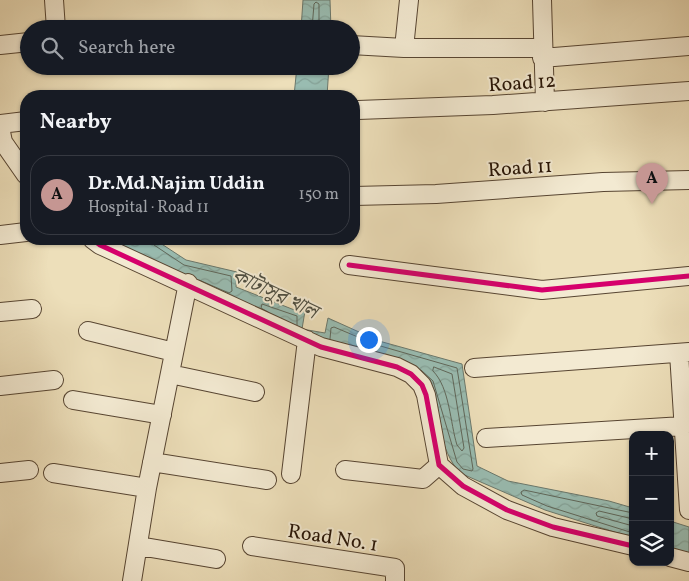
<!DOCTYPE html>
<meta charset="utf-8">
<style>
:root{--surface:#171b24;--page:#20242c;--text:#f1f3f6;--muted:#9ea1a6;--line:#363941;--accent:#c59692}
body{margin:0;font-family:Vollkorn,"Noto Serif Bengali",serif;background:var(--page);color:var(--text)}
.controls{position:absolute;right:15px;bottom:15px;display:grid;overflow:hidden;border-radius:10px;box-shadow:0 1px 4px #0004}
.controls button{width:45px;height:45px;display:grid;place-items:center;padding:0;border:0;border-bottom:1px solid var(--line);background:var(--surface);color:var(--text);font:25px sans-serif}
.you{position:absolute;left:368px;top:339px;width:18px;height:18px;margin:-12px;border:4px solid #fff;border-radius:50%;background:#1a73e8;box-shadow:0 0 0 8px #1a73e833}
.badge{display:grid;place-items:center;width:32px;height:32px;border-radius:50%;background:var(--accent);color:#111;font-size:16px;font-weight:700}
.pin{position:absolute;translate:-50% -41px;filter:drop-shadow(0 1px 2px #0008)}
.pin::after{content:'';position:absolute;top:26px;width:18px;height:15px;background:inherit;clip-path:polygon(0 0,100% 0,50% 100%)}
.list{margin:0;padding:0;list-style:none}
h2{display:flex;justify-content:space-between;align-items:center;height:65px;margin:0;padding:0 20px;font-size:21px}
h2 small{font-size:16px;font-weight:400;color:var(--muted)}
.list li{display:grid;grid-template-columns:32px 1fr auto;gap:15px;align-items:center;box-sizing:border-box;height:80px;margin:0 10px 10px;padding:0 10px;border:1px solid var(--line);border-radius:20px}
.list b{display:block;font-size:19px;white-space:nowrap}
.list p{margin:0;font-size:16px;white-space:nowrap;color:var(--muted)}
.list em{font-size:16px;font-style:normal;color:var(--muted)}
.icon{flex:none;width:28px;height:28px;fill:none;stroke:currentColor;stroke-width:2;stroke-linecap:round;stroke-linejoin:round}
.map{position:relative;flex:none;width:689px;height:581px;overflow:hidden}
.search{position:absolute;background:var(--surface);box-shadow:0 1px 4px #0004;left:20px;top:20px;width:340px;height:55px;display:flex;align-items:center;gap:12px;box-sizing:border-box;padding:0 18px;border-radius:28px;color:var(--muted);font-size:19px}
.panel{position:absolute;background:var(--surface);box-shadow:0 1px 4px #0004;left:20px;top:90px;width:340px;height:155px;border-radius:20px}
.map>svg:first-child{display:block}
</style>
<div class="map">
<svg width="689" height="581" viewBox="0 0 689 581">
<defs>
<pattern id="water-waves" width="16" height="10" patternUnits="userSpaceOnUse" patternTransform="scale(1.25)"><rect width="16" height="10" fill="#99bcb1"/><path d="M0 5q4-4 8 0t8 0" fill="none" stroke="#84a197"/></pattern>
</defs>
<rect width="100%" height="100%" fill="#eddfba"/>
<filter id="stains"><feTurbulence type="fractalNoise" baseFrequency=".004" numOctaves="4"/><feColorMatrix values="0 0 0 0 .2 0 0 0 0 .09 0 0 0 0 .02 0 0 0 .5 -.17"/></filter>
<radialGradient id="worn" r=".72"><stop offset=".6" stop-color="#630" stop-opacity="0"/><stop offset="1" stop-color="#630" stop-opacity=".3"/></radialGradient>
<path fill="url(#water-waves)" stroke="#6b786c" d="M303,0H330L331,29H301Z
M297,66H329L327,96H294Z
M105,239H154L186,260L237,272L236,287L297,311H305L302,329L325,333L328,318L379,341L462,364L477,466L508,481L609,501L633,508V538L545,510L460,473C440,451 436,411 429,382L348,351Z
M670,521L689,527V553L670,549Z"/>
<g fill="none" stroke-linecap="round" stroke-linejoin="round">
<path stroke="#5f675a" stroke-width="1" d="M312,29L314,4L316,2L319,4V29
M152,239L154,245L184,265L231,276L232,291L229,293L199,280
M268,312L261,308L262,304L297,316V325
M330,339L331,328L334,327L377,345L457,368L473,469L472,471L463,469L457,462L433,381L421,370
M434,367L452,374L464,448L462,451L457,445C450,423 450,388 433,371Z
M633,513L524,490L521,492L522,495L547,506L633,533
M633,519L599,511L596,513L597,516L633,526"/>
<defs>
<path id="minor" d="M54,0L56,29
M542,0L545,102
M0,45L29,42
M351,45L404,48H542
M404,48L409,0
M542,58L689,46
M358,110L493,105L689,91
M0,124L26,121
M0,127L3,142L26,175
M354,196L436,194L603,182L689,180
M0,235L26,232
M92,239L100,245L321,347L397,367L411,374L422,385L426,395L439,465L463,486L507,510L553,527L633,546
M349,265L542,290L689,276
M0,312L32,309
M88,331L174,352
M679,353L689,510
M474,368L689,352
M170,374L255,392
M0,386L54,380
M73,400L162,415
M486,438L683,426
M152,462L267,480
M345,470L423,479L439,465
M0,473L29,470
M53,473L147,488
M291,474L307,340
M139,546L216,559
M252,546L395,568V581
M670,557L689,562
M132,581L147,488L188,283"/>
</defs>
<use href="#minor" stroke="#574532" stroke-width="20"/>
<use href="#minor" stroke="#f3ead2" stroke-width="18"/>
<defs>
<path id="cycleway" d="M92,239L100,245L321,347L397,367L411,374L422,385L426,395L439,465L463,486L507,510L553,527L633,546
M349,265L542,290L689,276"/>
</defs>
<use href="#cycleway" stroke="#f3ead2" stroke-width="8"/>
<use href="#cycleway" stroke="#d6006c" stroke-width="5"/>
</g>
<g text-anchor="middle" stroke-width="4" stroke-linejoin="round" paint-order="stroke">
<g font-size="20" fill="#251204" stroke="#f3ead2">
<text transform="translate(522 82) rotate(-4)" y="7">Road 12</text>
<text transform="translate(520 167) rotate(-4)" y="7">Road 11</text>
<text transform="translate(333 537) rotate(9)" y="7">Road No. 1</text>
</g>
<g font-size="21" font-style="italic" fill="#4e4e41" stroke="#f3ead2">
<text transform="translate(275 293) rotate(25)" y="7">কাটাসুর খাল</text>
</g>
</g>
<rect width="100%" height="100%" filter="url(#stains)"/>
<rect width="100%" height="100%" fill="url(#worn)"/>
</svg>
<div class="controls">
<button>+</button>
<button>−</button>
<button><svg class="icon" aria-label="layers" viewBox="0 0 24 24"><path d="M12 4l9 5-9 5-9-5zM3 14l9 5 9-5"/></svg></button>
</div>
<div class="you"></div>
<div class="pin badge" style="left:652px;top:204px">A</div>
<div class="search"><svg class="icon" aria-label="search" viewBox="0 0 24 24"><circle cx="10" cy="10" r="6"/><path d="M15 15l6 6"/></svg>Search here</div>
<section class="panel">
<h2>Nearby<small></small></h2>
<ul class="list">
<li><span class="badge">A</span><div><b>Dr.Md.Najim Uddin</b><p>Hospital · Road 11</p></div><em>150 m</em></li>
</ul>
</section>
</div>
